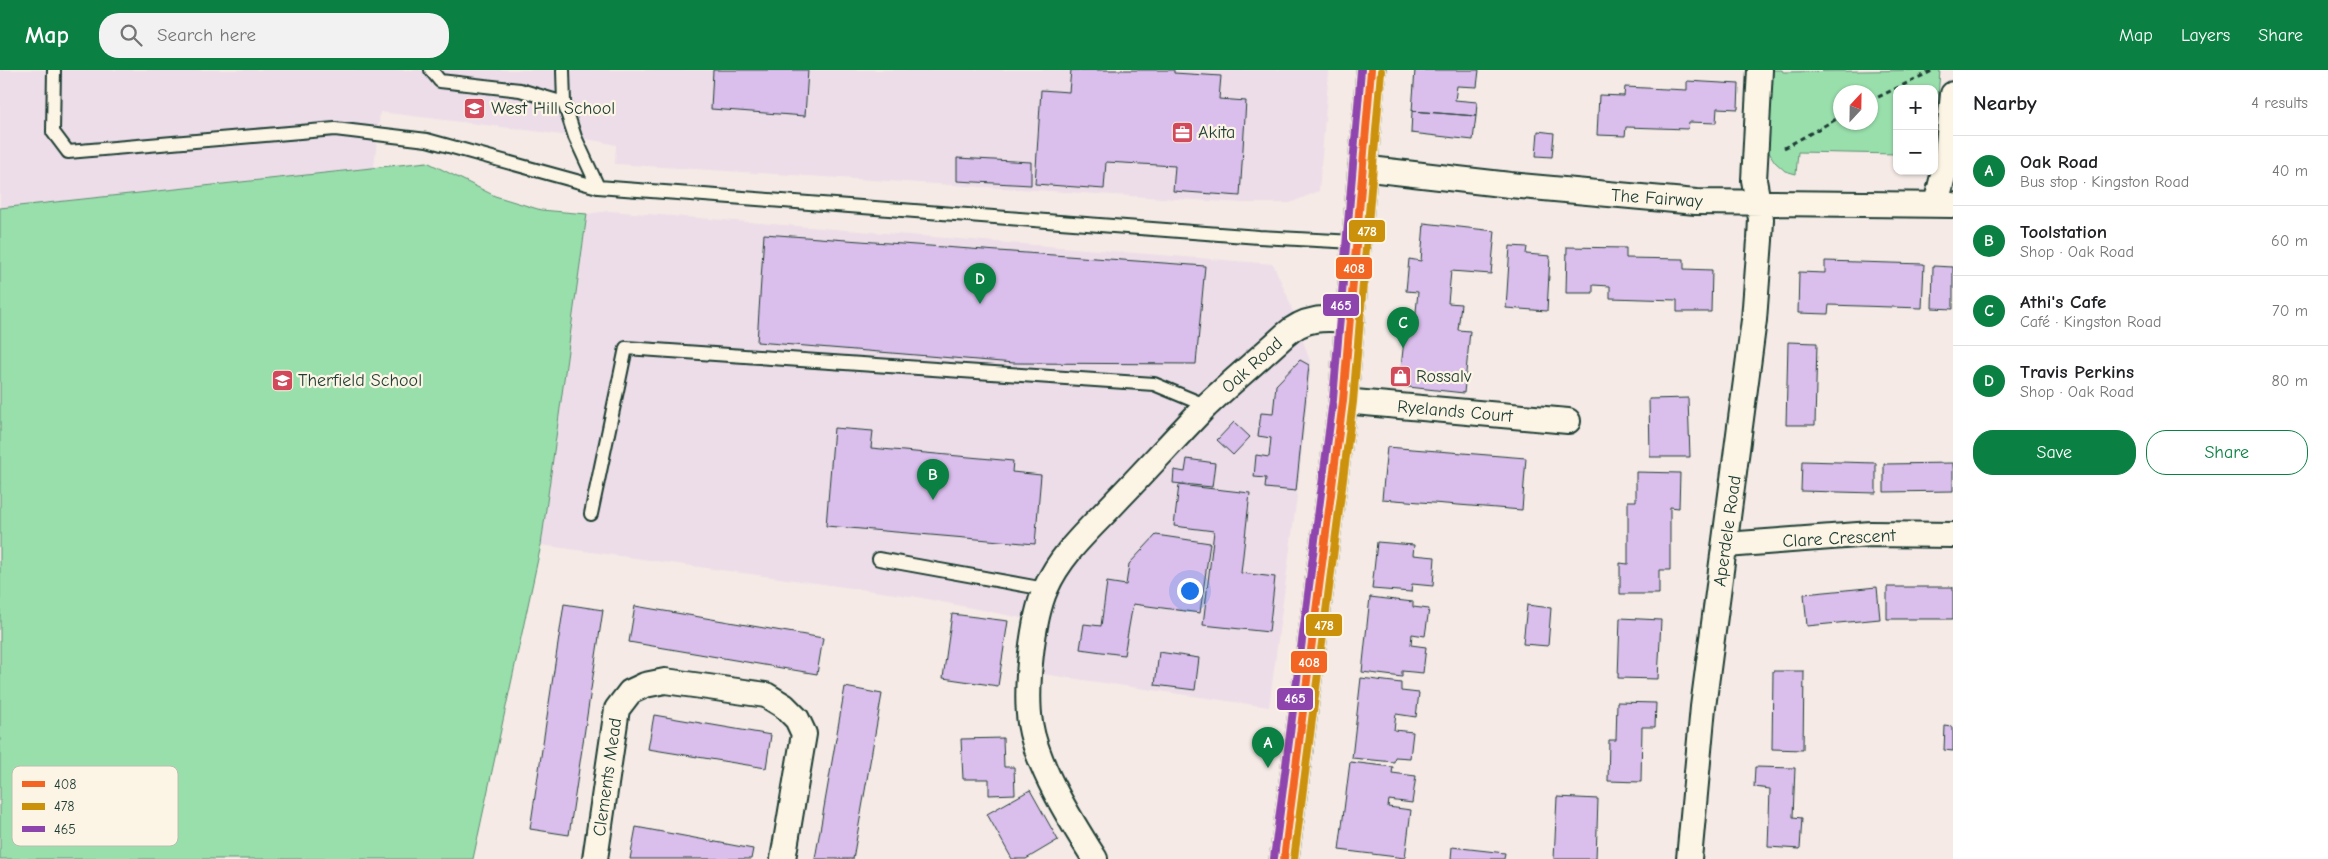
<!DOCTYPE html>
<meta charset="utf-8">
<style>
:root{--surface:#fff;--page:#f2f2f2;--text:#202124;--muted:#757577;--line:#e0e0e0;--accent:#0b8043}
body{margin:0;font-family:"Comic Neue",sans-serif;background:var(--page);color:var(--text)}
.controls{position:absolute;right:15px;top:15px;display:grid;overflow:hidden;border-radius:10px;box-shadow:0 1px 4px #0004}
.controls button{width:45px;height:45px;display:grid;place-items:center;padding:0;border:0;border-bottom:1px solid var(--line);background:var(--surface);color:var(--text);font:25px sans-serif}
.compass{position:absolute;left:1833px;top:15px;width:45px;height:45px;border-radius:50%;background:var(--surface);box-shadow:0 1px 4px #0004;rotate:22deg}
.you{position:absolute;left:1189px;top:520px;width:18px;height:18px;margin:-12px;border:4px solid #fff;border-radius:50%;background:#1a73e8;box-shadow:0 0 0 8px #1a73e833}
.badge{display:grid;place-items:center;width:32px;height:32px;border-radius:50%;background:var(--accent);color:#fff;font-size:16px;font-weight:700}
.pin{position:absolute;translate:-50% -41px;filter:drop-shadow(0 1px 2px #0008)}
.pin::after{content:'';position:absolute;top:26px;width:18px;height:15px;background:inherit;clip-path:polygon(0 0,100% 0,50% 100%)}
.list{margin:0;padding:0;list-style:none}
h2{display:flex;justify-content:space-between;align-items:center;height:65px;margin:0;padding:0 20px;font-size:21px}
h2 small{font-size:16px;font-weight:400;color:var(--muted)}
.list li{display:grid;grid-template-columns:32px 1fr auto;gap:15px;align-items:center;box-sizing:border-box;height:70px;padding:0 20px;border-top:1px solid var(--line)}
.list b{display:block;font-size:19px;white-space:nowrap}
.list p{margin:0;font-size:16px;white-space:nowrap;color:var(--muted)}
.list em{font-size:16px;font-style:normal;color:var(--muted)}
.actions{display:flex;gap:10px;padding:15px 20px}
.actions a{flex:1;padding:11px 0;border:1px solid var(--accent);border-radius:20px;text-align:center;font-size:18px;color:var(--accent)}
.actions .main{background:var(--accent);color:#fff}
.icon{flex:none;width:28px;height:28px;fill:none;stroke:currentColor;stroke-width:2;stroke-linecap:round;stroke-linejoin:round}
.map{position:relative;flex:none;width:1953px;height:789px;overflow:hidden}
header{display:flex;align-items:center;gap:30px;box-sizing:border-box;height:70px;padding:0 25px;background:var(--accent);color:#fff}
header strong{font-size:24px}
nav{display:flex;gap:28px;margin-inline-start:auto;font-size:18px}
.search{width:350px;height:45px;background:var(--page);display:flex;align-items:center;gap:12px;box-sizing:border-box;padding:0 18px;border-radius:20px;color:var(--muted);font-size:19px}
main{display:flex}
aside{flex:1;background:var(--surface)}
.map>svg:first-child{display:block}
</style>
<header>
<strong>Map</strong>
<div class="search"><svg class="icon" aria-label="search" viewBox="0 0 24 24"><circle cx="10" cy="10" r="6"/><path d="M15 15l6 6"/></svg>Search here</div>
<nav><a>Map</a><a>Layers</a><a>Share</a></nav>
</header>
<main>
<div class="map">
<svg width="1953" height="789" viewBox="0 0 1953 789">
<rect width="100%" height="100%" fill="#f5eae6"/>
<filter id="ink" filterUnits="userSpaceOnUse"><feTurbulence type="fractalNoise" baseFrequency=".02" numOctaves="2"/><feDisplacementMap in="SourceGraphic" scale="10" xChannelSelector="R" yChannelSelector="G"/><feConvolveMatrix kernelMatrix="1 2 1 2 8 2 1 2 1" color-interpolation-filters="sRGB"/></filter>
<g filter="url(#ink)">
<path fill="#eddde8" d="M0,0H1329L1319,121L1290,133H1243L615,94L616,75L598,71L542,62L380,42L374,97L427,92L495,126L541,140L587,144L609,141L1273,194L1287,225L1311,294L1297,426L1269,637L1029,602L1036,551L917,527L541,475L473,789H0Z"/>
<path fill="#99dfac" stroke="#5c8e70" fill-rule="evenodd" d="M1772,0H1782L1783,2L1940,0L1934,84V19H1897V84L1798,82L1796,104L1785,101L1775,92L1768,81ZM1840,22H1870V52H1840Z
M427,92L495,126L541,140L587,144L541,475L473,789H0V138Z"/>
<path fill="#dabeec" stroke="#1f3d34" d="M713,0H808L805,46L711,39Z
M1071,0H1174V3L1221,6L1219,29L1246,31L1240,126L1173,121L1175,96L1106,92L1104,119L1035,114L1041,20L1069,22Z
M1415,0H1479L1477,17L1457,16L1455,30L1477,32L1476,46L1412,41Z
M1687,11L1739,14L1738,39L1717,38L1716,53L1689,52L1688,59L1626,57L1625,66L1597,65L1599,25L1624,26L1625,17L1687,20Z
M1412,41L1476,46L1473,70L1411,63Z
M1538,61L1554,63L1552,87L1536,86Z
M957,88L1031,92V115L957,111Z
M1424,153L1495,161L1491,204L1451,201L1448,233L1461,234L1458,260L1470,261L1464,323L1399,316L1405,261H1414L1418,222L1406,221L1409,189L1421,191Z
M764,164L1205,196L1196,294L1014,293L757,272Z
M1510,176L1527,177L1526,184L1550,186L1547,241L1506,238Z
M1567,177L1626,178V188L1684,189V199L1712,200L1711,242H1677V230L1610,228V216L1593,215V223H1566Z
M1825,191L1924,194L1922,238L1829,235L1828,244L1798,243L1799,202L1825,203Z
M1933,196L1953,197V239L1932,238Z
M1788,272L1817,273L1815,355H1786Z
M1300,290L1309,295L1296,421L1265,418L1266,408L1254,407L1256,385L1269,387L1271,368L1258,366L1261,343L1273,344L1276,315Z
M1688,328L1690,387H1650L1649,329Z
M1234,352L1250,367L1233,385L1217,370Z
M834,358L873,361L871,378L1013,391L1012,402L1041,405L1035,474L826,456Z
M1387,377L1526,388L1522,440L1382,429Z
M1187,389L1215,393L1212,417L1173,413L1174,400L1185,402Z
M1802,391L1876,393V423L1801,421Z
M1953,393V421L1884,422V394Z
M1636,402L1680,403L1679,438L1670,437V500H1659V524H1620V493L1628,494V431H1636Z
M1179,415L1250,423L1241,503L1275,507L1269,562L1203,555L1214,461L1174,456Z
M1156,465L1210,473L1200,543L1133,534L1124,585L1080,579L1084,554L1101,556L1107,512L1126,515L1129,494Z
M1377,472L1414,475L1413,485L1435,487L1433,516L1412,514L1411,522L1372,519Z
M1877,517L1880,549L1807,556L1804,524Z
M1887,517H1953V549H1887Z
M1370,527L1413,532V537L1429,539L1425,566L1412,564L1411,575L1426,577L1423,603L1402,601V607L1362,602Z
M564,534L603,540L569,765L530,759Z
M1527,535L1551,538L1548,576L1523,574Z
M635,536L823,568L817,604L629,572Z
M952,544L1008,551L998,616L943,608Z
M1620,548L1661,550L1658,609L1618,608Z
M1159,582L1199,588L1195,620L1155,615Z
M1773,601H1804L1803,680L1772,679Z
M1361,608L1401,613V621L1419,623L1416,647L1396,644L1394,660L1413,662L1410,688L1395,687L1394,692L1352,688Z
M845,617L882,624L853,789H815Z
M1617,632L1656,633L1655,657H1642L1641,712L1608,711L1609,670H1616Z
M654,645L771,665L766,698L648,679Z
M1945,656L1953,657V681L1944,680Z
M1003,668L1004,697H1014L1015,724L989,725V709H963L961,669Z
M1350,692L1393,697L1392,703L1416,706L1412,733L1389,730L1388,737L1411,740L1405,788L1339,780Z
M1755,697L1795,698L1793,747L1802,748L1800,779L1768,777L1770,719L1754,717Z
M1030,720L1058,770L1026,789H1012L987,744Z
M1557,727L1598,729L1596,789H1554Z
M636,757L753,779L751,789H630Z
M1452,777L1505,783L1504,789H1451Z"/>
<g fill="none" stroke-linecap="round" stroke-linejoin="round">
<defs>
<path id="service" d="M54,0L53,62L68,82L335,59L427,70L598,117L1259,167L1355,172
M431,0L440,11L520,20L564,33
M563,0L564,33L575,67L598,117
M591,444L626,278L1154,314L1207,336
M879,489L1045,519"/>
<path id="minor" d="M1361,98L1510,115L1696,132L1953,135
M1936,134L1946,94L1953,24
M1343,331L1568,351
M1726,475L1871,464L1953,465
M595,789L617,639L630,622L645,615L665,611L766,625L784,636L797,649L804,664L783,789
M1095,789C1071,751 1037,697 1030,653C1025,619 1032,549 1046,518C1061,483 1092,457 1117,430C1147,399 1176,367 1206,336C1231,312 1259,289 1285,265C1305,247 1323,248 1349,250
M1689,789L1703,637L1754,250L1760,170L1761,149L1754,110L1760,0"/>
<path id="secondary" d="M1284,789L1343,331L1371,0"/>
</defs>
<use href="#service" stroke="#1f3d34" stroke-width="16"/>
<use href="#minor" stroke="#1f3d34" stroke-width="28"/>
<use href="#secondary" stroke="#1f3d34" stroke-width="31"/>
<path stroke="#1f3d34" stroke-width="3" stroke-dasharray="5 4" stroke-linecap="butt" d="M1870,31L1934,0
M1784,78L1840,47"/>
<use href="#service" stroke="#fcf5e5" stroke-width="12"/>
<use href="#minor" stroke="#fcf5e5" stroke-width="24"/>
<use href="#secondary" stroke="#fcf5e5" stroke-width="28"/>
<defs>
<path id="bus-1" d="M1284,789L1343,331L1371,0"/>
<path id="bus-2" d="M1294,789L1353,332L1381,1"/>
<path id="bus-3" d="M1274,788L1333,330L1361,0"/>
</defs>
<use href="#bus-1" stroke="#fcf5e5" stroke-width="11"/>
<use href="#bus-2" stroke="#fcf5e5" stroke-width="11"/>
<use href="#bus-3" stroke="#fcf5e5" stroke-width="11"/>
<use href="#bus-1" stroke="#f26522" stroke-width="8"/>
<use href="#bus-2" stroke="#cc910a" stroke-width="8"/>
<use href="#bus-3" stroke="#8e44ad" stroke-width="8"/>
</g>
</g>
<defs>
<symbol id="school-square" viewBox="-11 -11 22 22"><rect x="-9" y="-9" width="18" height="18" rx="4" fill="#d1495b" stroke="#fcf5e5"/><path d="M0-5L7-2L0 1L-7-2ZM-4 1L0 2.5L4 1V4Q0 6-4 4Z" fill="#fff"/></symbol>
<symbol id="office-square" viewBox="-11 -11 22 22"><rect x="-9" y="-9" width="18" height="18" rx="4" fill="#d1495b" stroke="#fcf5e5"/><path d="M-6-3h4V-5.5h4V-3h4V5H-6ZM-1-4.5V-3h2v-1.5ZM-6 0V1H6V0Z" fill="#fff"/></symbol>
<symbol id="shop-square" viewBox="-11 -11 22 22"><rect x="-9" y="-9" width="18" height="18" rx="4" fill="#d1495b" stroke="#fcf5e5"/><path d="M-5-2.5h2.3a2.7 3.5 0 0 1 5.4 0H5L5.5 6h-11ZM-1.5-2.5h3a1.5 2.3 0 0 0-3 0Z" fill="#fff"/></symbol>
</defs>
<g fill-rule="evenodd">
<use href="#school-square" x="462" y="26" width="25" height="25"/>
<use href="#office-square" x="1170" y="50" width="25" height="25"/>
<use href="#shop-square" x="1388" y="294" width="25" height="25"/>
<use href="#school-square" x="270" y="298" width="25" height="25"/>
</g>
<g text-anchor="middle" stroke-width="4.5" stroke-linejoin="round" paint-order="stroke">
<g font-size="18" fill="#1f3d34" stroke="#fcf5e5" text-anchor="start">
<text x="491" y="44">West Hill School</text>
<text x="1198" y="68">Akita</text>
<text x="1416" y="312">Rossalv</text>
<text x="298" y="316">Therfield School</text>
</g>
<g font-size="18" fill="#1f3d34" stroke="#fcf5e5">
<text transform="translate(1657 128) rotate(4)" y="6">The Fairway</text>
<text transform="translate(1252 295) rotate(-42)" y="6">Oak Road</text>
<text transform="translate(1455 341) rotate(5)" y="6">Ryelands Court</text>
<text transform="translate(1727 461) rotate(-82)" y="6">Aperdele Road</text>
<text transform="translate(1839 468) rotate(-3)" y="6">Clare Crescent</text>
<text transform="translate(607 707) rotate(-82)" y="6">Clements Mead</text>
</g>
</g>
<rect x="12" y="696" width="166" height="80" rx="8" fill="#fcf5e5" stroke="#babeb0" stroke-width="1"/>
<rect x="22" y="711" width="23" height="6" fill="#f26522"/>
<rect x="22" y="733" width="23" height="7" fill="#cc910a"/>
<rect x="22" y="756" width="23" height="6" fill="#8e44ad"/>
<g font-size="14" fill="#1f3d34">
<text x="54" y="719">408</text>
<text x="54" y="741">478</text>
<text x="54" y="764">465</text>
</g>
<g stroke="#fcf5e5" stroke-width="2">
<rect x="1348" y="149" width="38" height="24" rx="5" fill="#cc910a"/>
<rect x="1335" y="186" width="38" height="24" rx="5" fill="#f26522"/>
<rect x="1322" y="223" width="38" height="24" rx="5" fill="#8e44ad"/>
<rect x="1305" y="543" width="38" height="24" rx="5" fill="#cc910a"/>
<rect x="1290" y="580" width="38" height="24" rx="5" fill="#f26522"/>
<rect x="1276" y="617" width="38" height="24" rx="5" fill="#8e44ad"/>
</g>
<g font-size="14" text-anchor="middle" font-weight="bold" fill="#fff">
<text x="1367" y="166">478</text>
<text x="1354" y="203">408</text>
<text x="1341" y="240">465</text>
<text x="1324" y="560">478</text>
<text x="1309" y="597">408</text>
<text x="1295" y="633">465</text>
</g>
</svg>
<div class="controls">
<button>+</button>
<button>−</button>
</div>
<svg class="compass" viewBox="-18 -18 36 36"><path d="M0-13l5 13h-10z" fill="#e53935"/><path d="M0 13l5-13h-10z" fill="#757577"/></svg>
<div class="you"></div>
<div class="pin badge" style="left:1268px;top:698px">A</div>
<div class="pin badge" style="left:933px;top:430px">B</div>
<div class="pin badge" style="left:1403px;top:278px">C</div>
<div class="pin badge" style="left:980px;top:234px">D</div>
</div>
<aside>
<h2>Nearby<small>4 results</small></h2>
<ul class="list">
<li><span class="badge">A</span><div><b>Oak Road</b><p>Bus stop · Kingston Road</p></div><em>40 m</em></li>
<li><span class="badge">B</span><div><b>Toolstation</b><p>Shop · Oak Road</p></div><em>60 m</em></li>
<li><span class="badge">C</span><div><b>Athi's Cafe</b><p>Café · Kingston Road</p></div><em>70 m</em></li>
<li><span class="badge">D</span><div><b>Travis Perkins</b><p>Shop · Oak Road</p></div><em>80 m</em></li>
</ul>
<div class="actions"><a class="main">Save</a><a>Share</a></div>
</aside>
</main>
